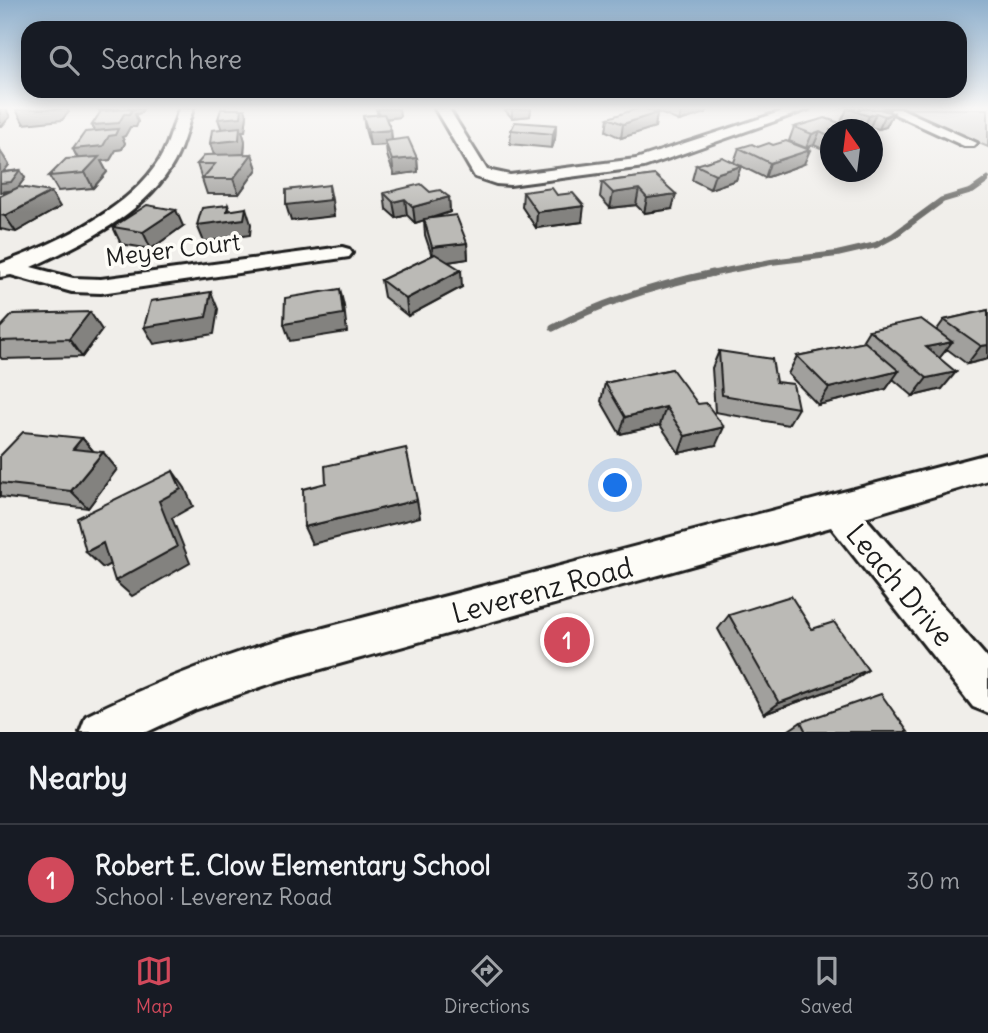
<!DOCTYPE html>
<meta charset="utf-8">
<style>
:root{--surface:#171b24;--page:#242831;--text:#f1f3f6;--muted:#9ea1a6;--line:#363941;--accent:#d1495b}
body{margin:0;font-family:Delius,sans-serif;background:var(--page);color:var(--text)}
.compass{position:absolute;left:820px;top:119px;width:63px;height:63px;border-radius:50%;background:var(--surface);box-shadow:0 4px 18px #0003;rotate:346deg}
.you{position:absolute;left:616px;top:486px;width:24px;height:24px;margin:-18px;border:5px solid #fff;border-radius:50%;background:#1a73e8;box-shadow:0 0 0 10px #1a73e833}
.badge{display:grid;place-items:center;width:46px;height:46px;border-radius:50%;background:var(--accent);color:#fff;font-size:23px;font-weight:700}
.pin{position:absolute;translate:-50% -50%;border:4px solid #fff;box-shadow:0 2px 7px #0006}
.list{margin:0;padding:0;list-style:none}
h2{display:flex;justify-content:space-between;align-items:center;height:91px;margin:0;padding:0 28px;font-size:30px}
h2 small{font-size:23px;font-weight:400;color:var(--muted)}
.list li{display:grid;grid-template-columns:46px 1fr auto;gap:21px;align-items:center;box-sizing:border-box;height:112px;padding:0 28px;border-top:2px solid var(--line)}
.list b{display:block;font-size:26px;white-space:nowrap}
.list p{margin:0;font-size:23px;white-space:nowrap;color:var(--muted)}
.list em{font-size:23px;font-style:normal;color:var(--muted)}
.icon{flex:none;width:38px;height:38px;fill:none;stroke:currentColor;stroke-width:2;stroke-linecap:round;stroke-linejoin:round}
.map{position:relative;flex:none;width:988px;height:732px;overflow:hidden}
.search{position:absolute;background:var(--surface);box-shadow:0 4px 18px #0003;left:21px;right:21px;top:21px;height:77px;display:flex;align-items:center;gap:18px;box-sizing:border-box;padding:0 24px;border-radius:21px;color:var(--muted);font-size:26px}
.sheet{height:203px;background:var(--surface)}
nav{display:flex;justify-content:space-around;align-items:center;box-sizing:border-box;height:98px;border-top:2px solid var(--line);background:var(--surface);font-size:19px;color:var(--muted)}
nav a{display:grid;justify-items:center;gap:4px}
nav .on{color:var(--accent)}
.map>svg:first-child{display:block}
</style>
<div class="map">
<svg width="988" height="732" viewBox="0 0 988 732">
<rect width="100%" height="100%" fill="#f0eeea"/>
<filter id="ink" filterUnits="userSpaceOnUse"><feTurbulence type="fractalNoise" baseFrequency=".0143" numOctaves="2"/><feDisplacementMap in="SourceGraphic" scale="14" xChannelSelector="R" yChannelSelector="G"/><feConvolveMatrix kernelMatrix="1 2 1 2 8 2 1 2 1" color-interpolation-filters="sRGB"/></filter>
<g filter="url(#ink)">
<path fill="#d0cfcc" stroke="#767674" stroke-width="2" d="M900,109H988V147Z"/>
<g fill="none" stroke-linecap="round" stroke-linejoin="round">
<path stroke="#706f6d" stroke-width="4.5" d="M984,182L988,178"/>
<path stroke="#706f6d" stroke-width="6" d="M705,275L771,262L837,254L876,245L893,236L942,200L972,191L986,181"/>
<path stroke="#706f6d" stroke-width="7" d="M553,328C604,301 657,285 713,273"/>
<defs>
<path id="street" d="M179,109H193C186,129 182,151 170,169C140,216 80,245 31,267L73,278L101,279L342,247L349,249L352,253L349,257L101,293L72,292L11,275L0,277V264C50,246 122,213 154,168C167,151 172,129 179,109Z
M435,109H449L487,170L510,175L636,159L789,109H809L644,167L510,185L496,184L475,177Z
M884,109H902L977,143L974,146H964Z
M988,454V480L865,517L988,659V713L973,707L831,527L278,681L194,710L147,732H80L86,716C148,685 212,660 278,640Z"/>
</defs>
<use href="#street" stroke="#1c1c1c" stroke-width="6"/>
<use href="#street" fill="#fdfcf7" fill-rule="evenodd"/>
</g>
<path fill="#a1a09d" stroke="#1c1c1c" stroke-width="2" d="M99,109L141,113L135,114L138,122L136,127H130L125,136L122,137L125,143L122,149L116,150L110,160L101,161L107,172L93,188L58,191L49,176L78,159L73,149L95,132L92,125L100,113Z
M376,109H399L400,117L386,119L391,130L392,140L417,158L418,172L394,175L387,155L386,145L370,146L365,129L363,116L378,115Z
M504,109H531L530,116L512,118Z
M658,109H707L706,113L679,121L657,112Z
M847,109H890L888,112L893,113L886,127L879,129L870,127L863,129L841,122Z
M657,113L655,127L621,138L606,131L608,118Z
M247,115L245,131H242L245,141L244,154L237,155L252,154L257,169L239,194H207L197,164L214,155L210,143L222,129Z
M556,125L555,139L552,148L510,144L511,130Z
M794,127L830,130V146L823,149L814,145L806,148L789,141Z
M739,148L804,164L765,178L741,166L736,180L710,189L692,180L696,165L734,162Z
M0,151L9,165L3,172L20,170L25,178L18,187L60,207L16,232L0,229V196L12,190L0,192Z
M655,175L672,209L644,213L636,205L610,208L600,197L602,182Z
M430,192L449,197L450,212L432,218L467,243L468,259L448,262L462,287L408,316L384,297L381,280L432,256L425,235L424,220L415,223L407,215L396,218L386,209L384,193Z
M523,192L557,195L582,222L536,228L522,207Z
M183,226L151,249L121,244L113,227Z
M988,310V359L967,364L947,349L939,358L942,389L913,396L893,379L886,389L818,405L788,374L797,356L861,343L869,330L936,331L944,320Z
M0,328L102,330L82,357L2,359L0,357Z
M719,351L776,382L798,408L788,425L715,412L712,368Z
M672,369L716,445L679,453L660,425L620,434L601,401L605,383Z
M82,438L93,451L117,469L88,508L0,497V483Z
M729,615L812,629L850,683L764,714L718,629Z
M801,722L908,732H786Z"/>
<path fill="#83827f" stroke="#1c1c1c" stroke-width="2" d="M0,109H6L10,117L2,126H0Z
M33,109H67L69,112L62,120L24,124L16,110Z
M99,109H143L141,113L135,114L138,122L136,127H130L125,136L122,137L125,143L122,149L116,150L110,160L101,161L107,172L93,188L73,149L99,139L92,125L102,117Z
M242,109H245L247,115L245,131H242L245,141L244,154L215,157L210,143L223,133L218,119Z
M378,109H399L400,117L380,119Z
M512,109H531L530,116L512,118Z
M682,109H707L706,113L679,121Z
M882,109H890L887,116L893,113L886,127L879,129L885,116Z
M657,113L655,127L621,138L623,124Z
M876,113L870,127L863,129L869,116Z
M556,125L555,139L552,148L553,134Z
M391,130L392,144L385,141L386,145L370,146L368,132Z
M820,131L814,145L806,148L812,134Z
M830,134V146L823,149L828,135Z
M810,150L804,164L765,178L770,163Z
M0,151L9,165L0,176Z
M252,154L257,169L239,194L233,179Z
M417,158L418,172L394,175L392,160Z
M741,166L736,180L710,189L715,174Z
M20,170L25,178L16,190L0,192V183Z
M329,185L332,200L334,216L291,221L286,205Z
M639,189L636,205L610,208L613,193Z
M51,192L60,207L16,232L5,216Z
M676,194L672,209L644,213L647,198Z
M449,197L450,212L415,223L413,207Z
M405,199L407,215L396,218L393,202Z
M228,205L234,221L246,208L251,224L250,235L204,242L197,225L227,211Z
M584,206L582,222L536,228L537,212Z
M176,210L183,226L151,249L143,232Z
M467,243L468,259L434,264L432,247Z
M461,270L462,287L408,316L406,299Z
M340,289L344,306L347,332L290,341L284,324Z
M211,292L218,309L214,334L154,344L144,327Z
M90,312L102,330L82,357L69,339Z
M952,342L938,360L926,347Z
M988,345V359L967,364L981,346Z
M899,371L886,389L818,405L829,388Z
M956,372L942,389L913,396L927,378Z
M666,407L660,425L620,434L625,417Z
M724,427L716,445L679,453L685,436Z
M82,438L97,455L73,449Z
M103,452L117,469L88,508L71,491Z
M173,471L185,488L193,506L172,518L190,563L132,596L115,581L159,501Z
M417,500L420,517L312,544L304,527Z
M103,543L120,559L103,568L86,552Z
M868,670L850,683L764,714L779,703Z"/>
<path fill="#bbbab6" stroke="#1c1c1c" stroke-width="2" d="M125,109H132L130,114H124L119,123L92,125L101,111Z
M221,109H242L241,117L218,119Z
M636,109H646L657,113L623,124L608,118Z
M848,109H887L883,110L893,113L885,116L876,113L869,116Z
M384,114L391,130L368,132L363,116Z
M825,118L852,127L844,130H830V134L828,135L820,131L812,134L794,127Z
M515,122L556,125L553,134L511,130Z
M240,127L239,140L210,143L212,130Z
M118,129L115,135L109,136L103,146L73,149L85,132Z
M408,138L417,158L392,160L385,141Z
M786,141L810,150L770,163L739,148L752,144L758,147L769,143L773,145Z
M252,154L233,179H202L215,164H197L205,155Z
M99,157L84,173L49,176L66,159Z
M722,157L741,166L715,174L696,165Z
M20,170L11,182L0,183V173Z
M655,175L676,194L647,198L639,189L613,193L602,182Z
M421,184L430,192L440,190L449,197L413,207L405,199L393,202L384,193Z
M329,185L330,200L286,205V190Z
M19,187L51,192L5,216L0,215V196Z
M552,188L557,195L573,193L584,206L537,212L523,192Z
M147,205L176,210L143,232L113,227Z
M228,205L227,211L246,208L244,219L197,225L202,208Z
M456,215L467,243L432,247L424,219Z
M435,254L461,270L406,299L381,280Z
M340,289L343,314L284,324L285,298Z
M211,292L206,317L144,327L151,301Z
M988,310V345L981,346L944,320Z
M90,312L69,339L0,341V328L13,314Z
M921,319L952,342L926,347L956,372L927,378L869,330Z
M865,342L899,371L829,388L797,356Z
M719,351L772,359L776,382L793,384L798,408L722,395Z
M672,369L698,404L706,403L724,427L685,436L666,407L625,417L605,383Z
M23,432L82,438L73,449L103,452L71,491L0,483V456Z
M406,448L417,500L304,527L303,489L326,483L325,466Z
M173,471L181,489L159,501L177,547L115,581L103,543L86,552L77,518Z
M791,596L812,629L834,622L868,670L779,703L729,615Z
M881,694L908,732H806L801,722Z"/>
</g>
<linearGradient id="sky" x2="0" y2="1"><stop stop-color="#8eafcc"/><stop offset="0.51" stop-color="#f8f7f6"/><stop offset="1" stop-color="#f8f7f6" stop-opacity="0"/></linearGradient>
<rect width="988" height="212" fill="url(#sky)"/>
<g text-anchor="middle" stroke-width="7" stroke-linejoin="round" paint-order="stroke">
<g font-size="24" fill="#1c1c1c" stroke="#fdfcf7">
<text transform="translate(173 250) rotate(-7)" y="8">Meyer Court</text>
</g>
<g font-size="28" fill="#1c1c1c" stroke="#fdfcf7">
<text transform="translate(900 585) rotate(50)" y="10">Leach Drive</text>
<text transform="translate(542 590) rotate(-15)" y="10">Leverenz Road</text>
</g>
</g>
</svg>
<svg class="compass" viewBox="-18 -18 36 36"><path d="M0-13l5 13h-10z" fill="#e53935"/><path d="M0 13l5-13h-10z" fill="#9ea1a6"/></svg>
<div class="you"></div>
<div class="pin badge" style="left:567px;top:640px">1</div>
<div class="search"><svg class="icon" aria-label="search" viewBox="0 0 24 24"><circle cx="10" cy="10" r="6"/><path d="M15 15l6 6"/></svg>Search here</div>
</div>
<section class="sheet">
<h2>Nearby<small></small></h2>
<ul class="list">
<li><span class="badge">1</span><div><b>Robert E. Clow Elementary School</b><p>School · Leverenz Road</p></div><em>30 m</em></li>
</ul>
</section>
<nav>
<a class="on"><svg class="icon" aria-label="map" viewBox="0 0 24 24"><path d="M3 6l6-2 6 2 6-2v14l-6 2-6-2-6 2zM9 4v14M15 6v14"/></svg>Map</a>
<a><svg class="icon" aria-label="directions" viewBox="0 0 24 24"><path d="M12 3l9 9-9 9-9-9zM9 14v-3h6M13 9l2 2-2 2"/></svg>Directions</a>
<a><svg class="icon" aria-label="saved" viewBox="0 0 24 24"><path d="M7 4h10v16l-5-4-5 4z"/></svg>Saved</a>
</nav>
